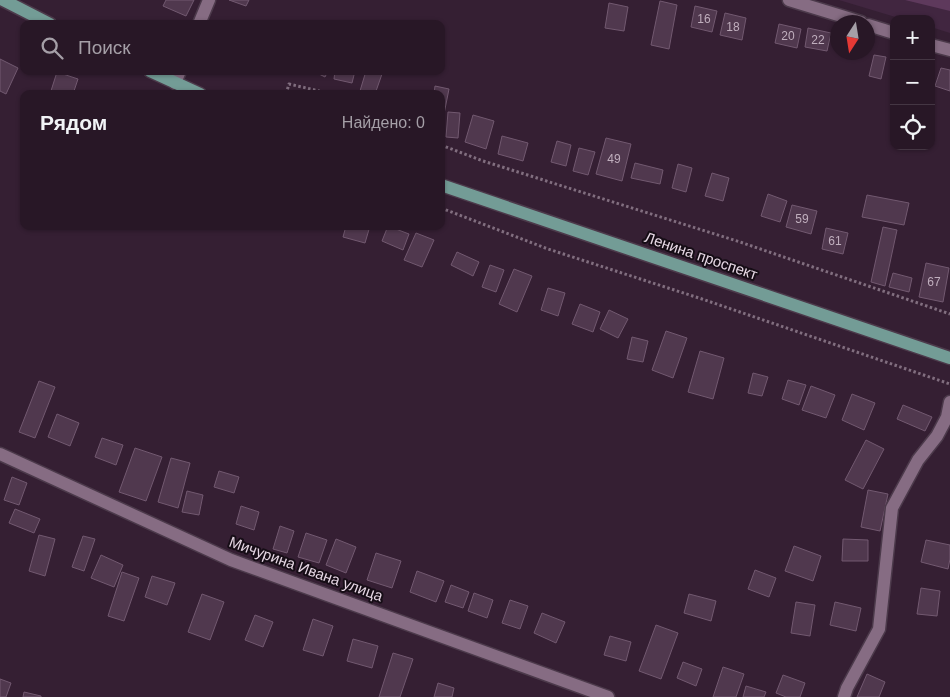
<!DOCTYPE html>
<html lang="ru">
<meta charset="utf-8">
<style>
:root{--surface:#281726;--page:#342432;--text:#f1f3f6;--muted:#a59fa7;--line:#443643}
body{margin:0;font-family:Helvetica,sans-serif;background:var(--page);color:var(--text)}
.controls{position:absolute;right:15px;top:15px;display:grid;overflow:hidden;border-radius:10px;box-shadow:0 1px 4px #0004}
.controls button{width:45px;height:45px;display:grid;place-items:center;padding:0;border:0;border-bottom:1px solid var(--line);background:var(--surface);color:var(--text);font:25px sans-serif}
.compass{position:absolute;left:830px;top:15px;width:45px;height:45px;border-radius:50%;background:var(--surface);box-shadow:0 1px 4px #0004;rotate:192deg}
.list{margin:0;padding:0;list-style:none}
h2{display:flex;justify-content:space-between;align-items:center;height:65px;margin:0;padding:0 20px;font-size:21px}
h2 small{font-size:16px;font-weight:400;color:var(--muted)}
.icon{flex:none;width:28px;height:28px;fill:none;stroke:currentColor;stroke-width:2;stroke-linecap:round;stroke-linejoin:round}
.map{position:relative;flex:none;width:950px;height:697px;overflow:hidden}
.search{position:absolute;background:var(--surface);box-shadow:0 1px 4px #0004;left:20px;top:20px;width:425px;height:55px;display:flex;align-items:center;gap:12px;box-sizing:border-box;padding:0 18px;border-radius:10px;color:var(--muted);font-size:19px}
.panel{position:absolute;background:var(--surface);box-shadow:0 1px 4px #0004;left:20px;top:90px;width:425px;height:140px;border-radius:10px}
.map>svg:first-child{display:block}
</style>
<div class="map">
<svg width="950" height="697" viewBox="0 0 950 697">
<rect width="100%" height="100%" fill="#351f33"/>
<path fill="#412640" d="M839,0H950V33L931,27V19H902Z"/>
<path fill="#5e395c" d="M905,0H950V11Z"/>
<path fill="#50384e" stroke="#725970" d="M166,0H194L186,16L163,6Z
M229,0H249L246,6Z
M660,1L677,5L669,49L651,45Z
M609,3L628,7L624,31L605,28Z
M695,6L717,11L712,32L691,27Z
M725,13L746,18L742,40L720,35Z
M779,24L801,29L797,48L775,43Z
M808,28L831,33L827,51L805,47Z
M874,55L886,57L881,79L869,76Z
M0,59L18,68L6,94L0,91Z
M941,68L950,70V91L935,86Z
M313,71H328L325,77Z
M335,71H355L352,83L334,79Z
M366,71L382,74L375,94L360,91Z
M57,72L78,79L73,94H50Z
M435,86L449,89L443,119H441V94H434Z
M448,112L460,113L458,138L446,137Z
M473,115L494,121L486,149L465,142Z
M502,136L528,143L523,161L498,154Z
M606,138L631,144L622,181L596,174Z
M557,141L571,145L566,166L551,162Z
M579,148L595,152L588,175L573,171Z
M635,163L663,170L660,184L631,178Z
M678,164L692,168L686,192L672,188Z
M712,173L729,178L723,201L705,196Z
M768,194L787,201L780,222L761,216Z
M867,195L909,203L904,225L862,217Z
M792,205L817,211L811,234L786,227Z
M346,226H370L365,243L343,237Z
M388,226L409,234L403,250L382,241Z
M883,227L897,230L885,286L871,282Z
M826,228L848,233L843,254L822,249Z
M416,233L434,240L422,267L404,260Z
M457,252L479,262L473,276L451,265Z
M926,263L949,268L943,302L919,297Z
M490,265L504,270L496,292L482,287Z
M514,269L532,276L517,312L499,304Z
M893,273L912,278L909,292L889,287Z
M548,288L565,293L558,316L541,310Z
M580,304L600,312L593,332L572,324Z
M609,310L628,319L618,338L600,329Z
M666,331L687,338L673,378L652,370Z
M632,337L648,341L643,362L627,359Z
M700,351L724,358L713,399L688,392Z
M753,373L768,377L762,396L748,393Z
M788,380L806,385L799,405L782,399Z
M39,381L55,387L35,438L19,432Z
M811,386L835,395L826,418L802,410Z
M852,394L875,403L864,430L842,420Z
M903,405L932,417L925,431L897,419Z
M57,414L79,423L70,446L48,437Z
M102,438L123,445L116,465L95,457Z
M866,440L884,449L863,489L845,480Z
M135,448L162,457L146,501L119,492Z
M171,458L190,463L178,508L158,502Z
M219,471L239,477L234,493L214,487Z
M12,477L27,483L19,505L4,500Z
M868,490L888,494L880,531L861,527Z
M187,491L203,495L199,515L182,512Z
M241,506L259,512L254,530L236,524Z
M15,509L40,519L34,533L9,523Z
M280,526L294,531L287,553L273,549Z
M306,533L327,540L319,563L298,557Z
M39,535L55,539L45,576L29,571Z
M83,536L95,539L84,571L72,567Z
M336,539L356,547L346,573L326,565Z
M843,539L868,540V561H842Z
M926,540L950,545V559L948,569L921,562Z
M794,546L821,556L813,581L785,571Z
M376,553L401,561L392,588L367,580Z
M101,555L123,565L114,587L91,578Z
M755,570L776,578L769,597L748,589Z
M417,571L444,581L436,602L410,592Z
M122,572L139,578L124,621L108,616Z
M152,576L175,583L167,605L145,597Z
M451,585L469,592L463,608L445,602Z
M921,588L940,591L937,616L917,614Z
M474,593L493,600L487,618L468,611Z
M202,594L224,602L210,640L188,632Z
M689,594L716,601L711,621L684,613Z
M510,600L528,606L520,629L502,623Z
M796,602L815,605L810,636L791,633Z
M835,602L861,608L856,631L830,625Z
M542,613L565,622L556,643L534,633Z
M255,615L273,622L263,647L245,640Z
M313,619L333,626L323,656L303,650Z
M656,625L678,633L661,679L639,671Z
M610,636L631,642L626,661L604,655Z
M353,639L378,646L372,668L347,661Z
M393,653L413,659L400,697H379Z
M683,662L702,669L696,686L677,678Z
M723,667L744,674L736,697H713Z
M867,674L885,682L879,697H857Z
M783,675L805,683L800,697H786L776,693Z
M0,679L11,683L6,697H0Z
M438,683L454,688L452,697H434Z
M746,686L766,692L764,697H743Z
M24,692L41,696V697H23Z"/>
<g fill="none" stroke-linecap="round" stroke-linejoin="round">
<defs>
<path id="minor" d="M789,0L861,22
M199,24L209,0
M868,25L894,33
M931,45L950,50
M175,83L180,71
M0,454L231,560L608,697
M844,697L847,688L879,629L892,508L918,460L937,436L947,417L950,402"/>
<path id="major" d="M3,0L50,24
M150,71L200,94
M441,185L950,358"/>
</defs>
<use href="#minor" stroke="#4c3a4b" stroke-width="15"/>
<use href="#major" stroke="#4c3a4b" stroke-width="15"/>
<path stroke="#816e7f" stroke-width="3" stroke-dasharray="2.5 2.5" stroke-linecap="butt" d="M286,94L289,84L319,91L320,94
M441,145L483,161L740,242L950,314
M441,208L548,249L702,299L950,384"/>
<use href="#minor" stroke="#866c83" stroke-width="12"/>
<use href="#major" stroke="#739c96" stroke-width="12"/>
</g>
<g text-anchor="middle" stroke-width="4" stroke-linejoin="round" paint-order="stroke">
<g font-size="12" fill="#c0afbe">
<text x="704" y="23">16</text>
<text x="733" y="31">18</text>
<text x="788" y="40">20</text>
<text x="818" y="44">22</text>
<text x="614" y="163">49</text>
<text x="802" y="223">59</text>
<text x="835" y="245">61</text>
<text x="934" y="286">67</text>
</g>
<g font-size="15" fill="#e6d7e4" stroke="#160d16">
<text transform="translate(701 256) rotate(19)" y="5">Ленина проспект</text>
<text transform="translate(306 569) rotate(20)" y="5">Мичурина Ивана улица</text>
</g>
</g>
</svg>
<div class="controls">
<button>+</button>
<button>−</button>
<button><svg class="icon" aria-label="locate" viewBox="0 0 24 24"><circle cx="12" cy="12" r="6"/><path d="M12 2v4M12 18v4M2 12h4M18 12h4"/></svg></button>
</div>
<svg class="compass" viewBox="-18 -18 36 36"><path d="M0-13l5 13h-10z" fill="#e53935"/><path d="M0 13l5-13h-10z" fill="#a59fa7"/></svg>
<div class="search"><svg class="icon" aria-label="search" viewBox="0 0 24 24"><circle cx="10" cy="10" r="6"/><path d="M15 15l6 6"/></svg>Поиск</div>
<section class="panel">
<h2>Рядом<small>Найдено: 0</small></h2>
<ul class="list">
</ul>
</section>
</div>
